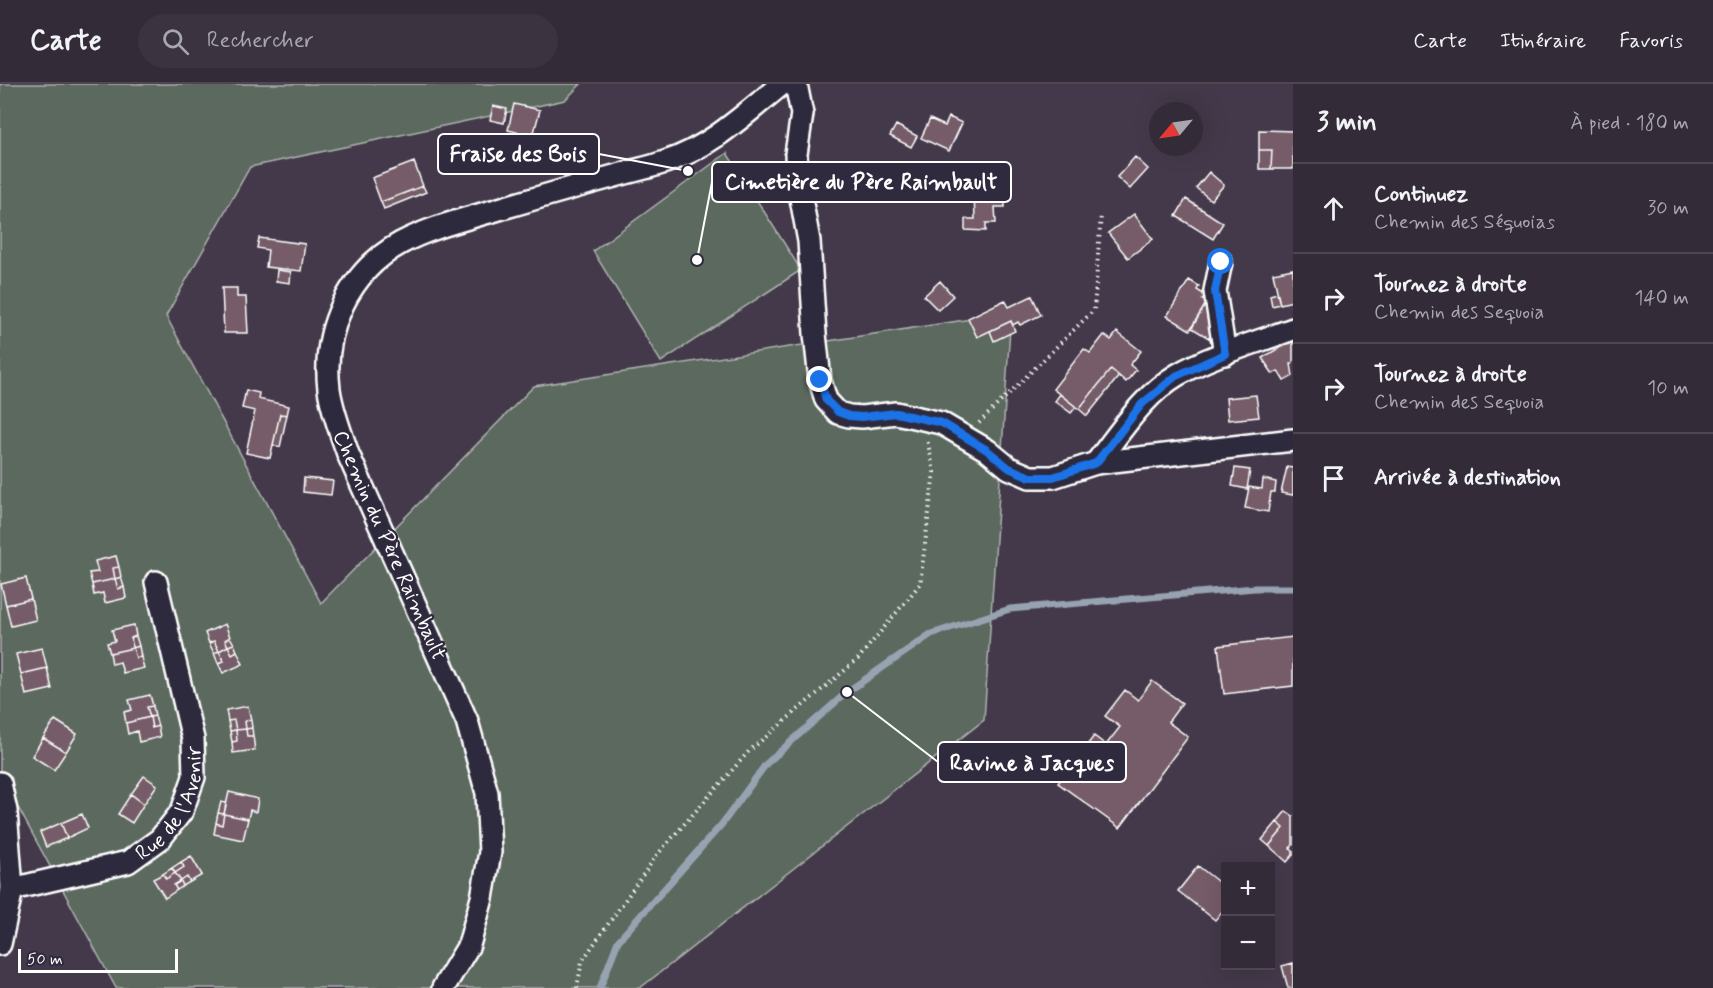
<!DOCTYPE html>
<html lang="fr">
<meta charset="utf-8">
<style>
:root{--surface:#332b38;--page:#3b3340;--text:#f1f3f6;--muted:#a9a7ae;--line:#4e4753}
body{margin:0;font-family:Mynerve,sans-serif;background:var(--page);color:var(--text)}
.controls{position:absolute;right:18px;bottom:18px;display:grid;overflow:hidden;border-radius:0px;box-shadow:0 6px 24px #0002}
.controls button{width:54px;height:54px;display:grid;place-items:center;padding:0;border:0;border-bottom:2px solid var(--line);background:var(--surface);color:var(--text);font:30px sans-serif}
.compass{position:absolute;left:1149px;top:18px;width:54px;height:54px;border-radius:50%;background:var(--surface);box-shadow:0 6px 24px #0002;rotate:241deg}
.scale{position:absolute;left:18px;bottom:15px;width:160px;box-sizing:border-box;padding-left:6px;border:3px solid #fff;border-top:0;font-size:16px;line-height:21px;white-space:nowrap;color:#fff;-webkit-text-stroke:4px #2f2a3d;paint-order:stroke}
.stop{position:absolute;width:18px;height:18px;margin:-14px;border:4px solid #1a73e8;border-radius:50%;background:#fff}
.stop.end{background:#1a73e8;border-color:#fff;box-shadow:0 2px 6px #0008}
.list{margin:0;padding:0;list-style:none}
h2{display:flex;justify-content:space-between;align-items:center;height:78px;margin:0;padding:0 24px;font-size:26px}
h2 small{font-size:20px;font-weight:400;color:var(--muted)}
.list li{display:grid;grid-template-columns:39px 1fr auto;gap:18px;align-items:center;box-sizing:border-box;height:90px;padding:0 24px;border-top:2px solid var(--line)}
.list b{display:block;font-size:22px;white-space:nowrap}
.list p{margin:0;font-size:20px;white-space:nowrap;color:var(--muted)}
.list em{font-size:20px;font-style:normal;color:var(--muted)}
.icon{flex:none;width:33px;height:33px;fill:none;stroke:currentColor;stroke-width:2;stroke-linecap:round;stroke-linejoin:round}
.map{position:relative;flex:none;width:1293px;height:904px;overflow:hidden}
header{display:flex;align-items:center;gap:36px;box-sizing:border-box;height:84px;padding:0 30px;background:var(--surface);border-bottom:2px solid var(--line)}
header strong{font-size:28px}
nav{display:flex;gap:33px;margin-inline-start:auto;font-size:21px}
.search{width:420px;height:54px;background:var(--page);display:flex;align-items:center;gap:15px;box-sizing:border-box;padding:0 21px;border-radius:33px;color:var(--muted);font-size:22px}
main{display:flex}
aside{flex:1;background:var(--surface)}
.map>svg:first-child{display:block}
</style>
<header>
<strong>Carte</strong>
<div class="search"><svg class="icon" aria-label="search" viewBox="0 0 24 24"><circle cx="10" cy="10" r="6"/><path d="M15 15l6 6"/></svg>Rechercher</div>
<nav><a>Carte</a><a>Itinéraire</a><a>Favoris</a></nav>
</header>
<main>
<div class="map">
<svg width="1293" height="904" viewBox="0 0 1293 904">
<rect width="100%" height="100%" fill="#44394a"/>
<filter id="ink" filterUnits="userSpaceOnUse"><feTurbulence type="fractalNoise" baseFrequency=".0167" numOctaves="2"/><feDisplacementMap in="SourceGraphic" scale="12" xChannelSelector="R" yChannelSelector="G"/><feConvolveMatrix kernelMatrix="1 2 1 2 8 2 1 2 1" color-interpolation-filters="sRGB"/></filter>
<g filter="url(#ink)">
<path fill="#5b695f" stroke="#adb4af" stroke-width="1.5" d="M0,0H581L565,16L250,83L166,232L321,519L534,302L1011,229L984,636L640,904H116L0,690Z
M727,69L801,186L661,278L593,167Z"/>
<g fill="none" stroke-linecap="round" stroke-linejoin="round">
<path stroke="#97a3b1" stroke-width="7" d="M600,904L618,857L722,740L766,680L847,608L931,550L1010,525L1255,504H1293"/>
</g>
<path fill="#755c67" stroke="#fff" stroke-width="1.5" d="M514,20L540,26L533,52L508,46Z
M493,22L507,25L504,39L490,36Z
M949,33L962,39L949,67L921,54L930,35L945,42Z
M896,41L917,52L911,63L890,52Z
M1259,46L1293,47V85H1271L1272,66H1259Z
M1259,66H1272L1271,85H1259Z
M1135,73L1148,85L1130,105L1117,93Z
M414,78L423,102L381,118L372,94Z
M1209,88L1224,101L1211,116L1196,104Z
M423,102L426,108L384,125L381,118Z
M1005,109V123H995L996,139H986V147L965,146V135H975L974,110Z
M1186,115L1223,139L1213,155L1176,132Z
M1134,130L1153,155L1128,174L1108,149Z
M259,154L305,160L301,187L266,183L268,166L257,164Z
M1293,185V217L1280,220L1273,189Z
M277,186L291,188L290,199L276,197Z
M1189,196L1199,202L1197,206L1205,211L1202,216L1207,218L1190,246L1167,232Z
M940,197L953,212L938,226L924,212Z
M222,204H237V213H246L248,249H224Z
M1277,209L1280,220L1272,222L1270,211Z
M1032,212L1041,231L1020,241L1018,238L1013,241L1011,237L977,253L968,234L1005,216L1009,223Z
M1207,218L1213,239L1212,256L1192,244Z
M1011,237L1015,247L994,257L990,247Z
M1117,248L1141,267L1130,281L1136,286L1126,298L1111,285L1079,325L1053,305L1084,265L1090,269L1104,251L1111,256Z
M1293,256V279L1291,280L1293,292L1284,297L1278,287L1273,290L1262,274Z
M1111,285L1119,292L1087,332L1079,325Z
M246,306L259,309L258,315L289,322L287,331L280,330L270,374L246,369L255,327L242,324Z
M1060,310L1076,323L1071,329L1055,317Z
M1256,311L1259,333L1228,336L1226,314Z
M280,330L287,331L280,363L273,361Z
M1287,383L1293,384V411L1281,409Z
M1235,384L1250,386L1247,405L1232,402Z
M304,394L333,397L331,411L303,408Z
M1263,395L1276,398L1275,408H1271L1268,428L1245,424L1249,403L1262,405Z
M116,472L119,483L113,484L115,495L92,500L89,489L98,488L95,477Z
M119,483L121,493L115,495L113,484Z
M121,493L124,503L118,505L115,495Z
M26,494L31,515L6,521L1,500Z
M115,495L118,505L124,503L126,514L105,519L103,509L94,511L92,500Z
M31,515L36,536L11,542L6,521Z
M225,540L230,553L225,556L228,562L219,567L214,557L209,559L205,549Z
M134,541L136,552L131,554L133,564L110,569L107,559L115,557L112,546Z
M136,552L139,562L133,564L131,554Z
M230,553L234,560L228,562L225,556Z
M1293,553V602L1224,610L1218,562Z
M214,557L219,567L214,569L209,559Z
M234,560L237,567L232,570L228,562Z
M139,562L141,573L136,574L133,564Z
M228,562L232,570L237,567L243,580L223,589L218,579L224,577L219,567Z
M42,564L47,584L21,590L16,570Z
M133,564L136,574L141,573L144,584L123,589L120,578L112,580L110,569Z
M219,567L224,577L218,579L214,569Z
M47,584L52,605L26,611L21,590Z
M1152,597L1182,619L1168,638L1188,653L1120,744L1058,699L1094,652L1106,661L1120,643L1105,632L1125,606L1138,616Z
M150,611L153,622L147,623L150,633L126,639L124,628L132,626L129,616Z
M153,622L155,632L150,633L147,623Z
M248,622L251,636L245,637L246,645L236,646L234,636L228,637L226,626Z
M155,632L158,642L152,644L150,633Z
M150,633L152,644L158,642L160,653L139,658L137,647L128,650L126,639Z
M55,636L77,650L66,668L43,654Z
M234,636L236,646L230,647L228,637Z
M251,636L252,644L246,645L245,637Z
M252,644L253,652H247L246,645Z
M246,645L247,652H253L255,666L233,669L232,658L237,657L236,646Z
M236,646L237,657L232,658L230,647Z
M43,654L66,668L54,686L32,672Z
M144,692L157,701L144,720L131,710Z
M229,708L258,715L256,728L250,726L248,735L224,730Z
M131,710L144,720L132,739L118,730Z
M221,718L226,719L224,730L218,729Z
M1286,727L1293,732V761L1290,764L1293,766V771L1287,778L1269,762L1284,744L1277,738Z
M218,729L224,730L222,741L216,739Z
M82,730L88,744L67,754L61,739Z
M224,730L248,735L243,756L214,750L216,739L222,741Z
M1277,738L1284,744L1269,762L1262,756Z
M61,739L67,754L46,763L40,748Z
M191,772L202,791L190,798L187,793L181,797L175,789L184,783L181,778Z
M181,778L184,783L175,789L172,784Z
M1198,782L1226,804V823L1215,836L1178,807Z
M172,784L175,789L166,795L163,790Z
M175,789L181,797L174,801L177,806L165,814L153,795L163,790L166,795Z
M187,793L190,798L183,802L181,797Z
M181,797L183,802L177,806L174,801Z
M1293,879V904H1288L1282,882Z"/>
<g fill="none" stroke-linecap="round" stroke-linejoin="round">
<defs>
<g id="minor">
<path d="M796,0L802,30L796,70L797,93L809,157L815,250L820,296L826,316L838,329L849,332L862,333L896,329L941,339L987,366L1009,384L1030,393H1053L1096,379L1293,356"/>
<path d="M1221,178L1215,207L1225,270"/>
<path d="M1096,379C1120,349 1143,311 1177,291C1211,271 1255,259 1293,245"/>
<path d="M0,699L6,727L12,805L0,860"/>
<path id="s1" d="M12,805L128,778L160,755L182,727L194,693L193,655L156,498"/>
<path d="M443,904L469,861L482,814L490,768L487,709L467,637L348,370C341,349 332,327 329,305C322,247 348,188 401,159C431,143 466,135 499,125C540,113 581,101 622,90C636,86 651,83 665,78C710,64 746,29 782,0"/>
</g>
</defs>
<use href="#minor" stroke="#fff" stroke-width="26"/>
<path stroke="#fff" stroke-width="4" stroke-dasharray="1.5 4.5" stroke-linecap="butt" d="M979,339L1094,226L1101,130
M577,904L582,877L657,771L749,667L858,575L920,500L934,388L927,355"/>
<use href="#minor" stroke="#2f2a3d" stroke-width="21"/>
</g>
</g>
<g fill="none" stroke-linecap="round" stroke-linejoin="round" filter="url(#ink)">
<path stroke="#1a73e8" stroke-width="8" d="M820,296L826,316L838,328L849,332L862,333L896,329L942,339L987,366L1009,384L1030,393H1053L1096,379L1142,320L1176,292L1225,270L1215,207L1221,178"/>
</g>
<g text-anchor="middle" stroke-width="4.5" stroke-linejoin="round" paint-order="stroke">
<g font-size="21" fill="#fff" stroke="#2f2a3d">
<text transform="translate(390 461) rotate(66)" y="7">Chemin du Père Raimbault</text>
<text dy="7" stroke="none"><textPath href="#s1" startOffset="196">Rue de l'Avenir</textPath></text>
</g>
</g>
<path fill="none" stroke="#fff" stroke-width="2" d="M688 87L599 70M697 176L712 98M847 608L938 678"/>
<g fill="#fff" stroke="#2f2a3d" stroke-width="2">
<circle cx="688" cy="87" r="6"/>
<circle cx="697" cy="176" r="6"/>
<circle cx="847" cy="608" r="6"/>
</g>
<g fill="#2f2a3d" stroke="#fff" stroke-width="2">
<rect x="438" y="50" width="161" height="40" rx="6"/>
<rect x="712" y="78" width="299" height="40" rx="6"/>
<rect x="938" y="658" width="188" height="40" rx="6"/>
</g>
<g font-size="22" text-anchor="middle" font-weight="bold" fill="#fff">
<text x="518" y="77">Fraise des Bois</text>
<text x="861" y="105">Cimetière du Père Raimbault</text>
<text x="1032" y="686">Ravine à Jacques</text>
</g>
</svg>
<div class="controls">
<button>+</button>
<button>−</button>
</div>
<svg class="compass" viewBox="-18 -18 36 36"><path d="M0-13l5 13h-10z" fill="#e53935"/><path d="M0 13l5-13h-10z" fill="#a9a7ae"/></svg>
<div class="scale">50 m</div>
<div class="stop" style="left:1221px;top:178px"></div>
<div class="stop end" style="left:820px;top:296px"></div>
</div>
<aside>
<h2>3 min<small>À pied · 180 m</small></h2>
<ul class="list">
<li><svg class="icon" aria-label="ahead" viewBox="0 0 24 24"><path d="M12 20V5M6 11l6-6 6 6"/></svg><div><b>Continuez</b><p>Chemin des Séquoias</p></div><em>30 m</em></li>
<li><svg class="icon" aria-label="right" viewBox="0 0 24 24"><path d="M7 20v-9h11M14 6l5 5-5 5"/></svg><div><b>Tournez à droite</b><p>Chemin des Sequoia</p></div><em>140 m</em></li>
<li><svg class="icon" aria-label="right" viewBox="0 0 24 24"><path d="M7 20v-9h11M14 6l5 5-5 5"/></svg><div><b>Tournez à droite</b><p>Chemin des Sequoia</p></div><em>10 m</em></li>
<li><svg class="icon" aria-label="arrive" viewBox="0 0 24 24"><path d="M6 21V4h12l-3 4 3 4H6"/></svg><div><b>Arrivée à destination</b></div></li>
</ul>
</aside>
</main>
